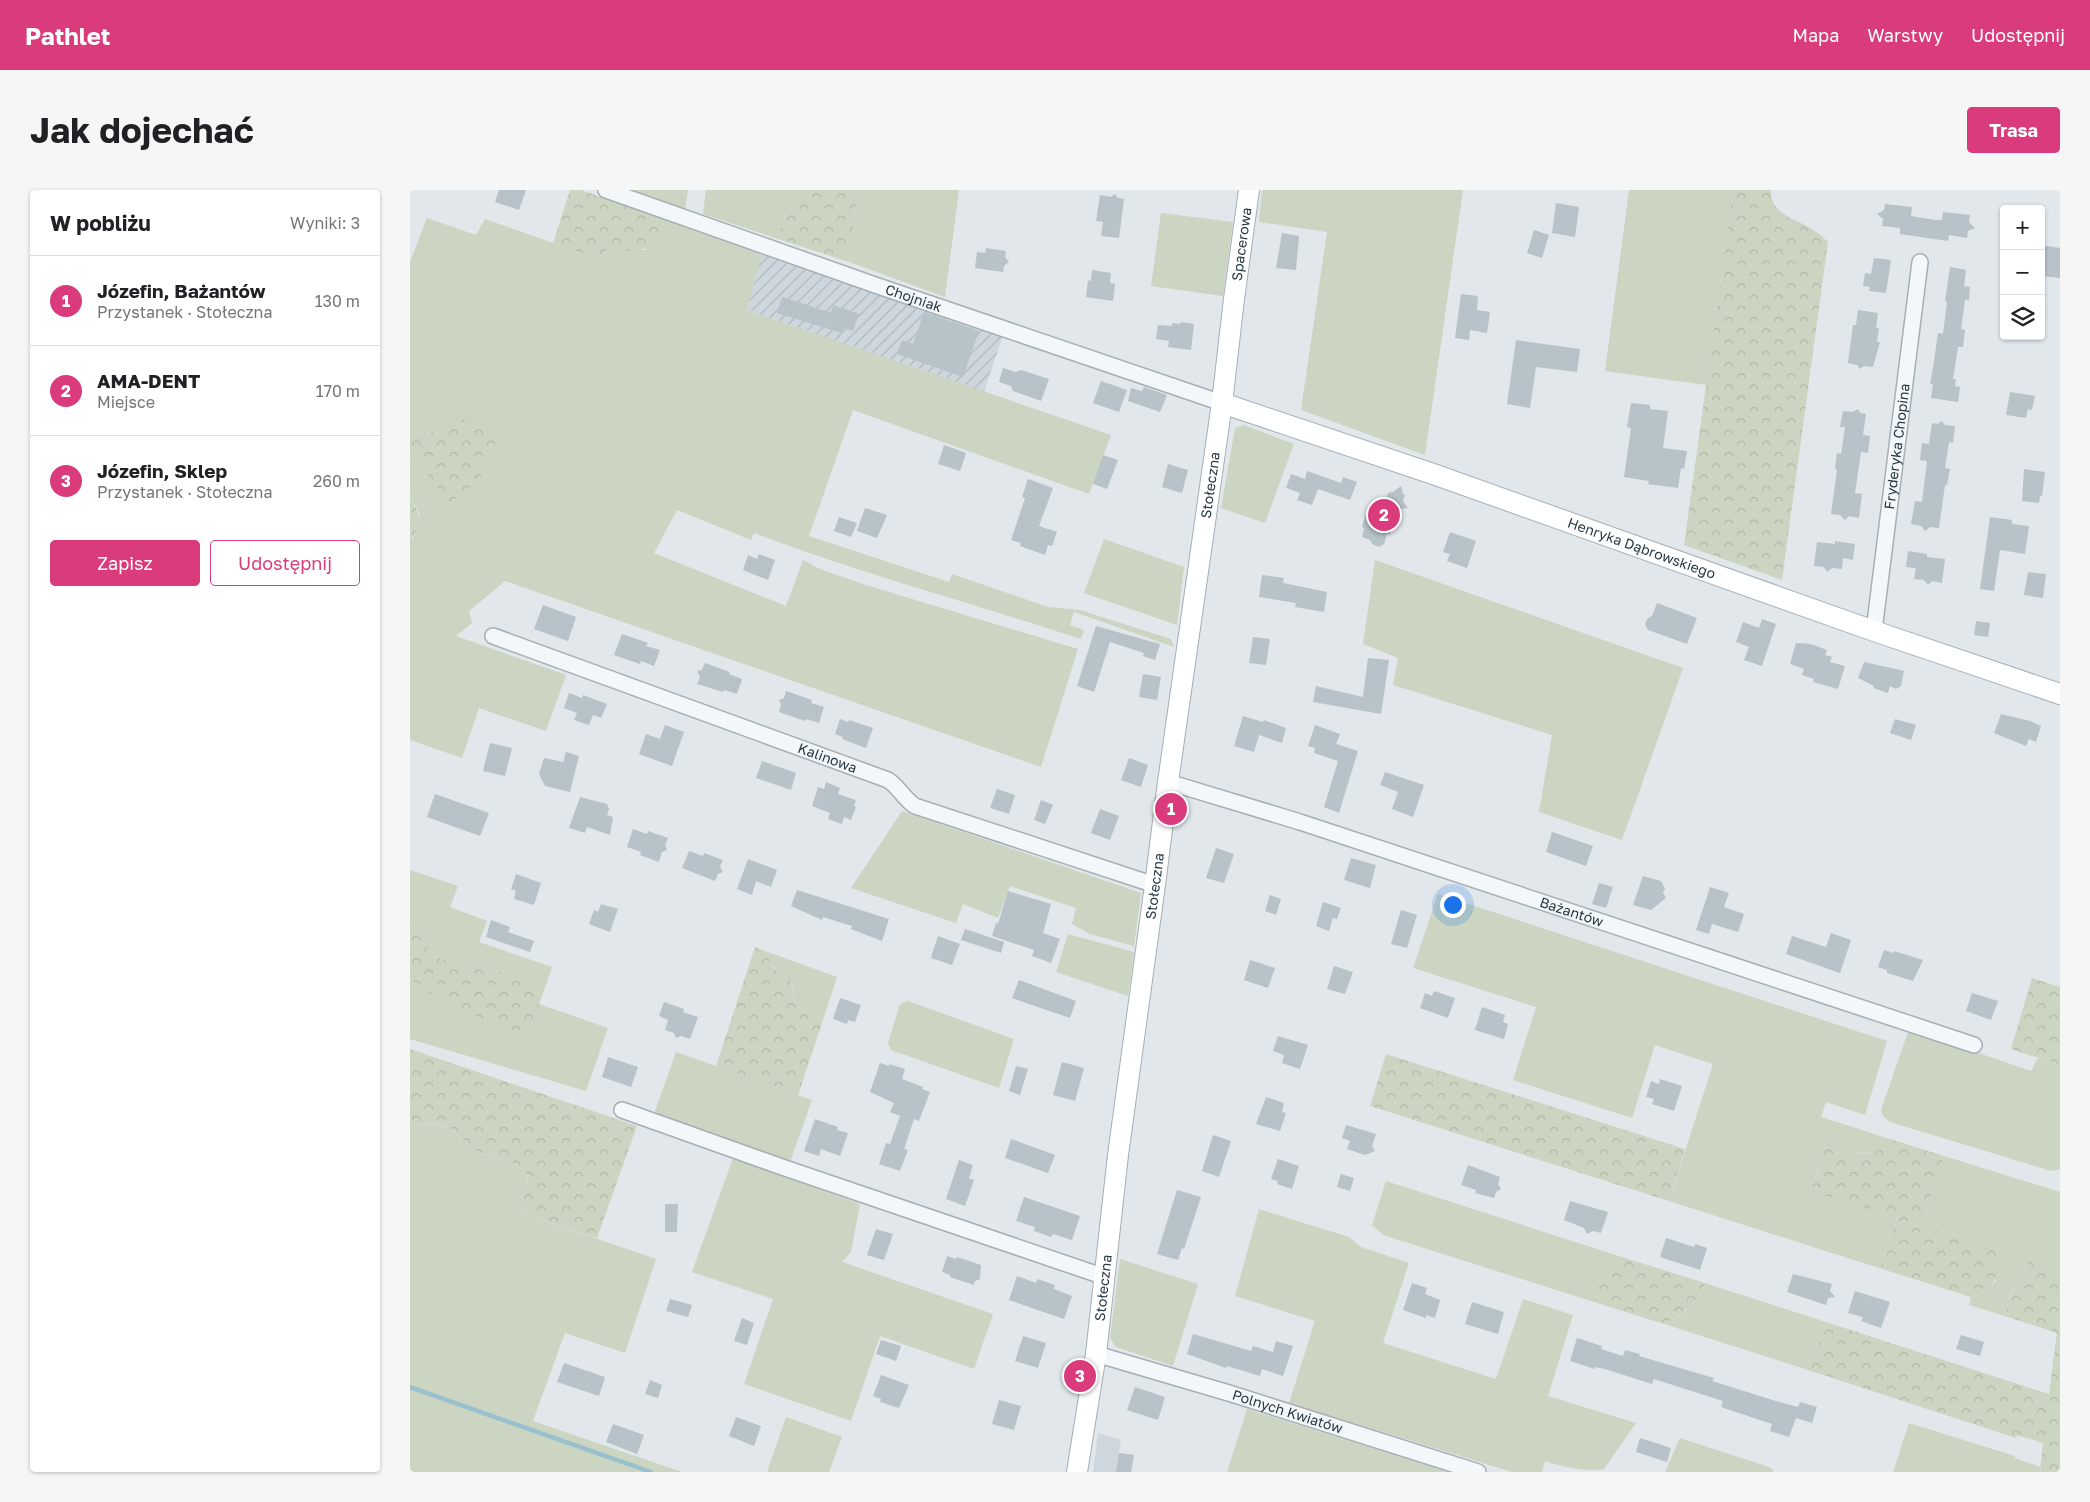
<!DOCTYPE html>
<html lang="pl">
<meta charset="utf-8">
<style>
:root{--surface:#fff;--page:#f6f6f6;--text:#202124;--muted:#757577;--line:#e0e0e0;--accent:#da3b7c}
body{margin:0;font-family:"Golos Text",sans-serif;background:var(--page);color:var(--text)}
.controls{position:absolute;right:15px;top:15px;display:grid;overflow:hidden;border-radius:5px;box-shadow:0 1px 4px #0004}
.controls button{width:45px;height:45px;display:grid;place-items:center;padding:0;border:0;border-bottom:1px solid var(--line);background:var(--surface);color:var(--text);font:25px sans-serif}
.you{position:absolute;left:1042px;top:714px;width:18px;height:18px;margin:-12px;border:4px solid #fff;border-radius:50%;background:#1a73e8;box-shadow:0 0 0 8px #1a73e833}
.badge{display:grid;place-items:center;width:32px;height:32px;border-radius:50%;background:var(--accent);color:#fff;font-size:16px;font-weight:700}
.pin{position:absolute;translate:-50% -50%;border:2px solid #fff;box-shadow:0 1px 5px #0006}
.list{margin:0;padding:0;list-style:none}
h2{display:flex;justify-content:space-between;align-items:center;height:65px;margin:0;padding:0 20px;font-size:21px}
h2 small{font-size:16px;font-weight:400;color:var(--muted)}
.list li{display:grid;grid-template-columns:32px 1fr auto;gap:15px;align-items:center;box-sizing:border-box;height:90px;padding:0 20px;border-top:1px solid var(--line)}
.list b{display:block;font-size:19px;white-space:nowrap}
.list p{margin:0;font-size:16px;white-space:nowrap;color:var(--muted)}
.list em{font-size:16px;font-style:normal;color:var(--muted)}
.actions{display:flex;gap:10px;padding:15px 20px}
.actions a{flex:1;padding:11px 0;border:1px solid var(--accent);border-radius:5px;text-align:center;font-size:18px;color:var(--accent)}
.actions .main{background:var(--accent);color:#fff}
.icon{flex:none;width:28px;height:28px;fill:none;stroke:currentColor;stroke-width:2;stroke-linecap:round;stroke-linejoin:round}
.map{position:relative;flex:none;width:1650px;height:1282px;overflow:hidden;border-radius:5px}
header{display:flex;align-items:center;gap:30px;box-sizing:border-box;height:70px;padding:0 25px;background:var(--accent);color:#fff}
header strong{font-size:24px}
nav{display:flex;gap:28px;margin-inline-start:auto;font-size:18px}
.intro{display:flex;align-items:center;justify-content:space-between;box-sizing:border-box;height:120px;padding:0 30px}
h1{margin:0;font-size:35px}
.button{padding:12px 22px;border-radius:5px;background:var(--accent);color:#fff;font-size:18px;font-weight:700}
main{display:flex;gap:30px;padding:0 30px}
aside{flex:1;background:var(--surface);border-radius:5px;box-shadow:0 1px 4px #0004}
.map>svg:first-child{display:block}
</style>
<header>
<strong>Pathlet</strong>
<nav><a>Mapa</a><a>Warstwy</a><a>Udostępnij</a></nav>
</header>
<div class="intro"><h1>Jak dojechać</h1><a class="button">Trasa</a></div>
<main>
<aside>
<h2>W pobliżu<small>Wyniki: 3</small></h2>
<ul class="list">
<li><span class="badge">1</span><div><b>Józefin, Bażantów</b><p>Przystanek · Stołeczna</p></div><em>130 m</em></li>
<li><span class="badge">2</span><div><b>AMA-DENT</b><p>Miejsce</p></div><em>170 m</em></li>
<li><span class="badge">3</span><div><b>Józefin, Sklep</b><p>Przystanek · Stołeczna</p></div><em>260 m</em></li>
</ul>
<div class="actions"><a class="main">Zapisz</a><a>Udostępnij</a></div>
</aside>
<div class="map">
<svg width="1650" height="1282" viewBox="0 0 1650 1282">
<defs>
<pattern id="industrial-furrows" width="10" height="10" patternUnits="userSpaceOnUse" patternTransform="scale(1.25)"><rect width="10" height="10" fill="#ced7dd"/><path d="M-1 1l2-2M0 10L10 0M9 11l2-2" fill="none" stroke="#b1b9bf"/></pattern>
<pattern id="forest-crowns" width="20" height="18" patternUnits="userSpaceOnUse" patternTransform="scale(1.25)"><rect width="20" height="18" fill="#cbd5c1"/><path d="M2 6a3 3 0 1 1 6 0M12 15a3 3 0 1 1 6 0" fill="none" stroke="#aeb8a7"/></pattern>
</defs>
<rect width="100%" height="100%" fill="#e1e7eb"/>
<path fill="#ced7dd" d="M688,1243L711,1250L709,1263L724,1265L721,1282H683Z"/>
<path fill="url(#industrial-furrows)" d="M352,63L593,145L574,202L337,120Z"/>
<path fill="#cbd5c1" d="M214,0H278L275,20Z
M296,0H396C383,13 370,30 368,49L293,24Z
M449,0H549L535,107L439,72Z
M852,0H1053L1015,265L891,220L917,42L849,32Z
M1219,0H1323L1296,195L1195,181Z
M751,23L823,32L813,106L741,96Z
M17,28L66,45L75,29L189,69L196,60H235L254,35L253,29L352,63L337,120L701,245L679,304L443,220L399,346L539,392L542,384L638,417L670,420L761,449L764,457L664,422L660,435L674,440L671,449C562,413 451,384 344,343L341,350L267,320L244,363L376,416L393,370L410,379L456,395L668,459L631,577L95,391L59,421L62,433L46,446L156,485L136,541L69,518L52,568L0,550V351L4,347L10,325L0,305V269L10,274L20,286L39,233L28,242L0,243V72Z
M834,235L884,254L855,333L811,318L825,238Z
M694,349L774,377L767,435L674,403Z
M965,370L1273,478L1212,650L1129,622L1142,545L983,495L988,468L953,454Z
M492,621L731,703L724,756L680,744L662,734L666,718L600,696L588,728L553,714L546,733L441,698Z
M0,680L48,696L40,717L77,731L69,752L142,777L132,806C115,794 96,783 76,776C57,769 31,776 16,761L19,747L14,737L0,732Z
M1028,704L1477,851L1455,925L1416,912L1411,927L1480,949L1478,959L1436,965L1415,957L1401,1000L1487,1028L1469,1078L1259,1011L1303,874L1245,855L1222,928L1103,890L1126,817L1003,778Z
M658,744L724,762L718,806L646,782Z
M358,762L427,787L413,830C404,823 394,821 385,815C384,809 384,800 382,794C373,778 361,786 358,762Z
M0,789L28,809L121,835L129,814L198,838L176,901L0,849Z
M498,811L604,849L589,898L481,860L478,853L490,814Z
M1499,839L1621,881L1628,868L1650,875V979L1641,981L1480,932L1473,926L1471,920Z
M266,862L402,910L380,972L244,924Z
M15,934C21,935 29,934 34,936C48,941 55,955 68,962C81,968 110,970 117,984C120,991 112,1014 110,1022L246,1069L215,1163L155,1143L123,1231L272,1282H0V935Z
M1534,966L1650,1002V1080L1619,1071L1599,1107L1595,1126L1559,1115L1561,1107L1581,1098L1586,1090L1511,1035Z
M323,968L450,1014L441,1062L432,1072L583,1124L564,1179L470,1146L441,1231L334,1194L363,1109L282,1082Z
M976,991L1215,1068C1199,1081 1189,1092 1184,1112L973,1045L962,1035Z
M849,1019L939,1047L951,1057L999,1073L973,1153L1086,1189L1113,1109L1163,1125L1138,1206L1226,1233L1194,1279C1176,1282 1153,1277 1135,1271L1132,1282H1102L879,1213L905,1131L825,1106Z
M710,1069L788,1094L763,1176L706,1157L700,1148Z
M1295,1093L1419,1133L1395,1179L1254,1134C1274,1126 1286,1113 1295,1093Z
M837,1219L1039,1282H817Z
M376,1227L432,1247L419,1282H357Z
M1499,1233L1605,1266V1268L1630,1277V1282H1483Z
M1270,1248L1362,1278L1363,1282H1255Z"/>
<path fill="url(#forest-crowns)" d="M160,0H171L253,29C258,67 221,60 196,60L189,69L143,53Z
M396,0H449L439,72L368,49C370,30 383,13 396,0Z
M1323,0H1361C1360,20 1376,26 1391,33C1401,38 1410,44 1418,52L1372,390L1274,355Z
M53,229L90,242L70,289L38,314L10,274L0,269V243L28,242L39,233Z
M0,305L12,332L0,351Z
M0,732L14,737L19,747L17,761C31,776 57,769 76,776C96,783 115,794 132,806L121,835L111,843L102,842L28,809L0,789Z
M345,757L358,762C360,776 363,781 377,785L382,794L385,815C394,821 404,823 413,830L388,905L306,876Z
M1622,788L1650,797V875L1601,859Z
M0,859L227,936L187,1048L110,1022C112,1014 120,991 117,984C110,970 82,968 69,962C55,956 49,942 35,936C25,933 11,934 0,935Z
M976,864L1275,959L1259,1011L960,916Z
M1480,949L1534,966L1511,1035L1592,1062L1590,1076L1581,1098L1561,1107L1469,1078L1487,1028L1401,1001L1415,957C1422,960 1431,964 1438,964C1451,965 1465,960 1478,959Z
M1215,1068L1295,1093C1286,1113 1274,1125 1254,1134L1184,1112C1189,1091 1198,1081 1215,1068Z
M1619,1071L1650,1080V1282H1630L1633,1253L1607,1245L1606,1248L1395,1179L1419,1133L1639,1204L1647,1143L1595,1126L1599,1108Z"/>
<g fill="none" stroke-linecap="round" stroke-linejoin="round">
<path stroke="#99c0ce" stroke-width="4.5" d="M0,1197L241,1282"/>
</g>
<path fill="#b7c2c9" d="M89,0H116L109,20L85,12Z
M705,4L708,8L714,9L709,48L691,46L693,32L686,31L690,5L701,7Z
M1146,13L1169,17L1165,47L1142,43Z
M1475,14L1502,17L1501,26L1525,30H1532L1533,22L1560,25L1559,32L1565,38L1558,41L1557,48L1539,45L1538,51L1490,44V38L1472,36L1473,29L1467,24L1474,20Z
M1124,40L1139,45L1132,68L1117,63Z
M872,43L889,46L886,80L866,78Z
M1631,55L1650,58V88L1631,86Z
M576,58L596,61L595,67L599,72L594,76L593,82L565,78L567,62L575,63Z
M1464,68L1481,70L1476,103L1459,101L1460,97L1453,96L1455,83L1461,84Z
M1540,77L1556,80L1554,96L1560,97L1559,110H1555L1551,139L1555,140L1553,157H1548L1543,189H1546L1545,196L1550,197L1548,212L1521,208L1523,194H1520L1523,178L1528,143L1533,144L1537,112L1535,111Z
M682,80L701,83L700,93L705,94L703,111L676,107L678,90L681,91Z
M1051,104L1068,106L1067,120L1080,122L1077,143L1060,140L1059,150L1045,148Z
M372,107L421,123L423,115L449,124L443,141L434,138L432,143L367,123Z
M1448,120L1468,123L1466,138H1469L1467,152H1470L1463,177L1454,176L1450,179L1447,175L1438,173L1443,135H1446Z
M514,122L569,141L553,187L487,164L492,150L503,154Z
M771,132L784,134L781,160L758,157L759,151L746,149L748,135L762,136V133L770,134Z
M1106,150L1170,159L1167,182L1126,177L1120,218L1097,214Z
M593,178L606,182L611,180L639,189L631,211L603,201L601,196L589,192Z
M691,191L717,200L709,222L683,213Z
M734,197L757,205L750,222L718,211L721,198L732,201Z
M1600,202L1625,206L1622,220L1618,219L1616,228L1596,225Z
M1221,213L1240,215V219L1258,221L1253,258L1277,261L1274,279L1271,278L1268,298L1238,294L1239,291L1214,287L1221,238L1217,237Z
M1448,219L1450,223L1456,224L1453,245L1460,246L1458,263L1451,262L1445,303L1452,304L1449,328L1439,326L1435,330L1430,325L1421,324L1427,280L1425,279L1427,263L1431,264L1433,251L1435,237H1430L1433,221L1443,222Z
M1532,231L1535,235L1545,236L1543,253L1539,252L1535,278L1540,279L1537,295H1535L1529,338L1520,337L1515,341L1511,336L1501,334L1505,311L1512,312L1517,271L1510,270L1512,253L1519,254L1522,233L1527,234Z
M534,255L556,263L550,281L528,274Z
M693,265L708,270L697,299L683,294Z
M758,274L778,280L772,303L752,297Z
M1614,279L1635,282L1632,306H1630L1629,313L1612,311Z
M897,281L931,293L933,287L947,292L940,310L908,299L902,315L887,310L890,303L876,298L881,284L895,289Z
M618,289L643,298L629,336L647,342L642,356L638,355L635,365L610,356L611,353L601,350L615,308L612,307Z
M991,296L993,304L995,305L993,311L998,318L990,319L980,345L977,344L974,354L969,357L962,354L960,350L952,347L954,339L952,336L958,318L971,323L978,303L983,302Z
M455,318L477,325L467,348L447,341Z
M429,327L447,333L441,347L424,341Z
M1580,327L1602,330V334L1619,336L1615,364L1590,360L1584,401L1570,399Z
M1040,342L1066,351L1057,378L1037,371L1040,364L1033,362Z
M1425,351L1445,354L1443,370L1433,368L1432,379L1422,378L1417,382L1414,377L1404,376L1407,352L1425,354Z
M1498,361L1517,364V367L1535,369L1532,393L1522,391L1518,395L1514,390L1504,389L1506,378L1496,377Z
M349,364L365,370L358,390L333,380L338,365L347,369Z
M1618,382L1636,384L1633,408L1614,405Z
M852,385L874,388L873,393L917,402L914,422L885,417L886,413L849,407Z
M1247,413L1287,428L1277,454L1238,440L1235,434L1238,428L1242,426Z
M133,415L166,427L158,451L124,439Z
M1352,429L1366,434L1352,476L1334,470L1339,457L1326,452L1333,432L1349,438Z
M1566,431L1580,433L1578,447L1564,445Z
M686,436L750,454L745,470L733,466L734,463L700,452L684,502L667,496Z
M212,444L238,453L236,456L250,460L244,476L231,471L230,474L204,465Z
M843,447L860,449L856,475L839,473Z
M1386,453L1401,454L1417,460L1415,465L1422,467L1420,472L1435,476L1428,499L1403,492L1404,489L1392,485L1394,479L1380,474Z
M958,468L979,470L971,524L903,512L906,496L953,507Z
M1454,472L1494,481L1491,496L1486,499L1480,496L1478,503L1463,498L1464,496L1448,488Z
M295,473L320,482L319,484L332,489L327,504L314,500L313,502L287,494L290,487L287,481L292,480Z
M733,484L751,487L747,510L729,507Z
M376,501L402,510L401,513L414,517L409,533L396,529L395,531L369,522L371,515L369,510L374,508Z
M159,503L172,508L173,505L197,514L191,528L183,525L179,535L164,530L167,523L154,518Z
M1591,524L1620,531L1631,536L1626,552L1619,549L1616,556L1584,543Z
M833,526L853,532L854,530L876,538L872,553L849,545L844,562L824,556Z
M430,529L438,532L439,530L463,538L456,558L432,549L433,547L425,544Z
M1485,529L1506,535L1501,550L1480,543Z
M255,535L274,542L262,576L229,564L236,544L250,549Z
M905,535L930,544L926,554L948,561L929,623L914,617L928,571L904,563L905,558L898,556Z
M80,553L102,558L95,586L73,581Z
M156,562L169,566L160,602L135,596L129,584L134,568L153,572Z
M719,568L738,575L731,597L711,590Z
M352,571L386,583L381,600L346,588Z
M975,582L1014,595L1003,627L982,619L988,602L970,595Z
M416,592L430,598L428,604L446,610L444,616L446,617L441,630L434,627L432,634L418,629L420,623L402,616L408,597L414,599Z
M587,599L605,605L599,624L580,618Z
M25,604L79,623L70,646L17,627Z
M170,607L197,614L199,619L197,625L203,627L200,645L177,637L175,643L159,638Z
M631,610L643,615L635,634L624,630Z
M690,619L709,626L700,650L681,643Z
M223,639L237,644L238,641L258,648L255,655L257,660L252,662L249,672L230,665L231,662L217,657Z
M1142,642L1183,656L1176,676L1136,662Z
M806,658L824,664L814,693L796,688Z
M279,661L293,666L294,663L313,670L310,676L313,682L308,684L305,691L272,678Z
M941,668L966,675L960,698L934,690Z
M338,669L367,680L361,697L346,691L342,705L327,699Z
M106,684L131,693L124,715L104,709L106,701L101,699Z
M1233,686L1251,691L1255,699L1253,703L1256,708L1241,720L1223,715Z
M1189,693L1203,697L1196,718L1182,714Z
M1300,697L1319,703L1314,717L1334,724L1328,742L1302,734L1299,744L1286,740Z
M387,700L479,729L472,751L441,739L442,736L413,727L412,730L381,716Z
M598,701L641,714L633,743L650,749L641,773L622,766L624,760L582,746L586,733L588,734Z
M860,705L871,709L866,725L855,721Z
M913,712L931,718L927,729L923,728L919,741L906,736Z
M191,714L208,719L200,742L179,734L184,720L188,722Z
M991,720L1007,725L997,758L981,754Z
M81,730L100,737L98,742L124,751L120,762L76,747Z
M555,739L594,752L591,763L551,750Z
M1421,743L1441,750L1430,783L1376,764L1382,746L1416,757Z
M528,746L550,754L542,775L521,768Z
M1474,760L1483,763L1484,761L1513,770L1503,791L1477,783V780L1468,777Z
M840,770L865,778L858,798L834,790Z
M924,776L943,782L935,804L917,799Z
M609,790L666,811L660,828L602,808Z
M1024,801L1045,808L1038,828L1010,818L1015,803L1022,806Z
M1562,803L1588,811L1581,830L1556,821Z
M430,808L451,815L445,832L438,830L437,834L423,829Z
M254,812L274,819L273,822L288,827L280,849L271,846L266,848L264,843L255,840L258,830L249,826Z
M1072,817L1095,825L1093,832L1098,834L1094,849L1065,840Z
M868,846L898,855L890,879L872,873L874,865L863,861Z
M198,867L228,877L221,897L192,887Z
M652,872L674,878L665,911L643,905Z
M470,873L479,876V874L495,879L492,889L513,897L512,899L520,902L509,931L504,929L494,959L498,960L490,981L469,974L476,953L480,954L490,926L480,922L484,913L460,902Z
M606,876L618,879L610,905L599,901Z
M1250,889L1272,896L1264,921L1242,914L1244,909L1236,907L1241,891L1249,894Z
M856,907L874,913L872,922L876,923L870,941L846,934Z
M405,929L428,937L427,940L438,943L430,966L411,959L409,966L394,961Z
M936,935L966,944L962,956L965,961L955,965L937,959L940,951L932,948Z
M803,945L821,951L809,987L792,981Z
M601,949L645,965L638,983L595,968Z
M868,969L889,976L882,999L867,994L868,991L861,989Z
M549,970L563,975L559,988L564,990L555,1016L536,1009Z
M1058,975L1090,987L1088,994L1091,999L1086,1002L1084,1008L1065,1003L1066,1000L1051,995Z
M931,984L944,988L940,1001L927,997Z
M767,1000L791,1007L774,1059L772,1058L768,1070L747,1064Z
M614,1007L670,1026L662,1050L643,1044L641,1047L624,1041L625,1037L606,1031Z
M1160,1011L1198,1022L1191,1043L1183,1041L1177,1044L1174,1038L1154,1030Z
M255,1014H268L267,1042H255Z
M466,1039L483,1044L474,1070L457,1065Z
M1256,1048L1284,1057L1285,1054L1297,1058L1290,1080L1250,1067Z
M537,1066L546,1069L547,1067L571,1075L570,1089L565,1091L564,1095L540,1087V1085L532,1082Z
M1383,1084L1422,1094L1420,1101L1425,1107L1418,1108L1416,1115L1377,1102Z
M607,1086L626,1093L627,1089L645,1095L644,1099L662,1106L654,1129L599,1110Z
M1002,1093L1017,1098L1015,1104L1030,1110L1025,1128L1016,1125V1128L993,1120Z
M1445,1101L1480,1112L1471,1138L1451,1131L1453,1127L1438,1123Z
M260,1109L282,1115L278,1127L256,1121Z
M1062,1112L1094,1122L1088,1144L1055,1134Z
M332,1128L344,1133L337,1155L324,1151Z
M783,1144L841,1161L843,1156L863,1162L866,1151L883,1156L873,1186L852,1179L850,1186L817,1176L816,1178L777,1164Z
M1551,1145L1574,1152L1570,1166L1546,1159Z
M613,1146L636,1153L628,1178L605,1171Z
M1167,1148L1192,1156L1191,1159L1213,1166L1215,1160L1230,1164L1229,1166L1290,1184L1304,1188L1302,1191L1369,1212L1388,1217L1390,1212L1407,1217L1402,1233L1386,1228L1379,1247L1360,1241L1362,1234L1311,1217L1313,1211L1244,1189L1242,1194L1195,1179L1185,1177V1179L1160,1171Z
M471,1150L491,1156L486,1171L466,1164Z
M154,1173L195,1187L189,1206L147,1192Z
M471,1185L499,1195L489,1218L470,1212L471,1209L463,1206Z
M240,1190L252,1195L248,1208L235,1204Z
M725,1197L755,1207L748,1230L717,1220Z
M589,1210L611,1216L604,1240L582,1234Z
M326,1227L351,1236L344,1256L319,1246Z
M203,1234L234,1245L227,1264L196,1252Z
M1230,1248L1261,1258L1257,1272L1226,1262Z
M709,1263L724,1265L721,1282H706Z"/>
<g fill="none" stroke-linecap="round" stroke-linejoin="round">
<defs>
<g id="street">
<path id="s1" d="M196,0L468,96L812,213"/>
<path id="s2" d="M1464,441L1510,72"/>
<path id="s3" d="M83,446L478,590C489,597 494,609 505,616L745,695"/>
<path id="s4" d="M758,592L890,632L1564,855"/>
<path d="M212,920L372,977L695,1087"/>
<path id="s5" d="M686,1164L822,1204L1068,1282"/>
</g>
<g id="secondary">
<path id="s6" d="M812,213L1026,285L1464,441L1650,504"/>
<path id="s7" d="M667,1282L686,1164L708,965L745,695L758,592L812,213L824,109L839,0"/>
</g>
</defs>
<use href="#street" stroke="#a5afb6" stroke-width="18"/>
<use href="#secondary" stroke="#a5afb6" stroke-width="22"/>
<use href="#street" stroke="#f4f7f9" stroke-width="15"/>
<use href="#secondary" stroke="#fff" stroke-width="20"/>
</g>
<g text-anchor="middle" stroke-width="4.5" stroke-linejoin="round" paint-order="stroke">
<g font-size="14" fill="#273944" stroke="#f1f5f8">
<text dy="5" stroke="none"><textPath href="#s7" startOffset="1239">Spacerowa</textPath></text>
<text dy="5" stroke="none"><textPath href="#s1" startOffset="326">Chojniak</textPath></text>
<text dy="5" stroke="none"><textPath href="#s2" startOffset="186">Fryderyka Chopina</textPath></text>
<text dy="5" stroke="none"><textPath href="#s7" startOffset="996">Stołeczna</textPath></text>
<text dy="5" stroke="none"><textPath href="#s6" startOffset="444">Henryka Dąbrowskiego</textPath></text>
<text dy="5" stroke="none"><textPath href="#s3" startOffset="356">Kalinowa</textPath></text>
<text dy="5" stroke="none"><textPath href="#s7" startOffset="591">Stołeczna</textPath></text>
<text dy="5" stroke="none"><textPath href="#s4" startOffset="424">Bażantów</textPath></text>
<text dy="5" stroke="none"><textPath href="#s7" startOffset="186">Stołeczna</textPath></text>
<text dy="5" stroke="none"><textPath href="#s5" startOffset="200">Polnych Kwiatów</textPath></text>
</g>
</g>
</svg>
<div class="controls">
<button>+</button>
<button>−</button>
<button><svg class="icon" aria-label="layers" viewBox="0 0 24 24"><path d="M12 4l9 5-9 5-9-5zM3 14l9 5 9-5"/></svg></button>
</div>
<div class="you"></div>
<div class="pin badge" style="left:761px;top:619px">1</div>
<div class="pin badge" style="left:974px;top:325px">2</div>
<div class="pin badge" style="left:670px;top:1186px">3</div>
</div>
</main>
